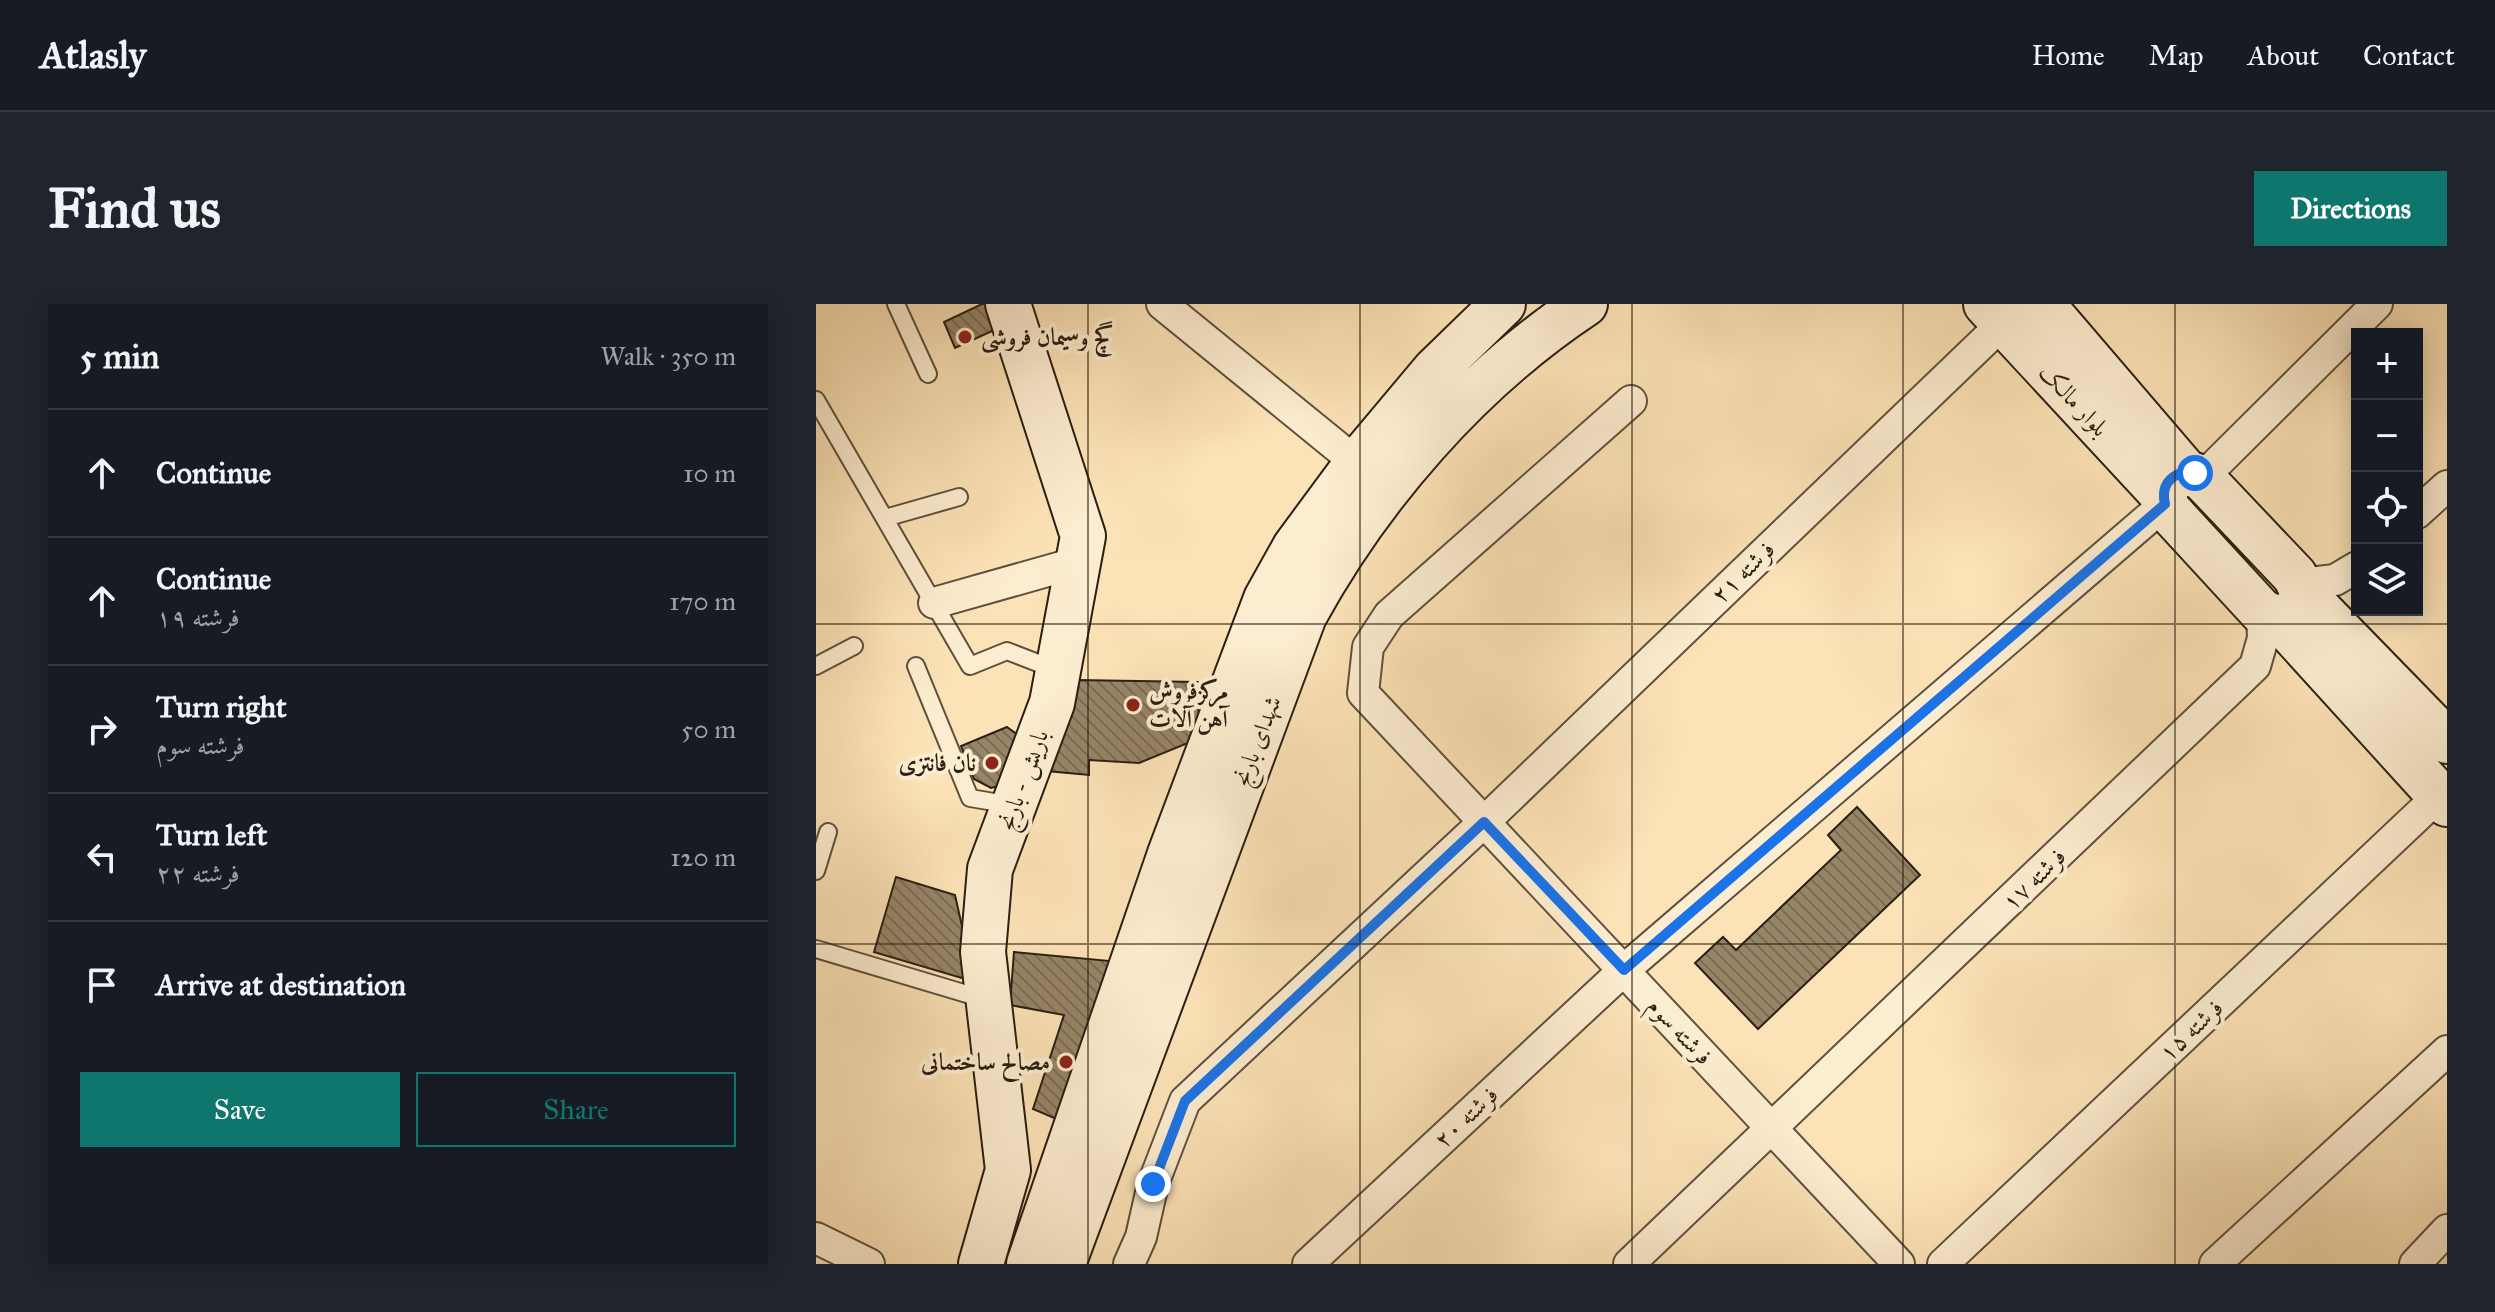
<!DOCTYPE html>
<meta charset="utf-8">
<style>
:root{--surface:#171b24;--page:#20242c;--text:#f1f3f6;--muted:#9ea1a6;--line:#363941;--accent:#0f766e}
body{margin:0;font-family:"IM FELL Great Primer",Amiri,serif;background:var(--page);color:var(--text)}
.controls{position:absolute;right:24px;top:24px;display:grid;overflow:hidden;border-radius:0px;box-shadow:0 4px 20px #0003}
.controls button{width:72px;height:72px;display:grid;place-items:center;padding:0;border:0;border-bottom:2px solid var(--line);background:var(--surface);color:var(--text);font:40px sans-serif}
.stop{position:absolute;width:24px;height:24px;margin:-18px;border:6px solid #1a73e8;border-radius:50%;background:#fff}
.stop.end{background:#1a73e8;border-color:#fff;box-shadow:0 2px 8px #0008}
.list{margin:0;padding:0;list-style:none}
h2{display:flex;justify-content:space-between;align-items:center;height:104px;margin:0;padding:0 32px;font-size:34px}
h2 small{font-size:26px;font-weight:400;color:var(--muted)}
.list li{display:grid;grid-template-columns:52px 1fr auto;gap:24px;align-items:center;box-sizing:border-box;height:128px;padding:0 32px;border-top:2px solid var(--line)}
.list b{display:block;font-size:30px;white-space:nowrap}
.list p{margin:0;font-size:26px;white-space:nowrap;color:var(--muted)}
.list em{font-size:26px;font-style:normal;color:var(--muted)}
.actions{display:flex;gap:16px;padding:24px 32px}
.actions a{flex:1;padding:18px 0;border:2px solid var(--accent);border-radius:0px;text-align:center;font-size:28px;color:var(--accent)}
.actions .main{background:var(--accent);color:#fff}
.icon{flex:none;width:44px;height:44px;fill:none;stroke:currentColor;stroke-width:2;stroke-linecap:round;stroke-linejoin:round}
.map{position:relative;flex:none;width:1631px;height:960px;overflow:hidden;border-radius:0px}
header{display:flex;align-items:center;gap:48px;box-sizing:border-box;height:112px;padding:0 40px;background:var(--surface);border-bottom:2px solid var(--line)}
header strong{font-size:38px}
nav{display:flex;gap:44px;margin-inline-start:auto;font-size:28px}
.intro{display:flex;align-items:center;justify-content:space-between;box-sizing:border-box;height:192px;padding:0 48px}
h1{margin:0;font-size:56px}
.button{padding:20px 36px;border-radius:0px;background:var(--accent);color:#fff;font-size:28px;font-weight:700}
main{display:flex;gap:48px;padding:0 48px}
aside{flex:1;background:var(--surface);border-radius:0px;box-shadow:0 4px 20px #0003}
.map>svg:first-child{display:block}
</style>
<header>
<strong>Atlasly</strong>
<nav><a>Home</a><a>Map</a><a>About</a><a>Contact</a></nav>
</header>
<div class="intro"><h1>Find us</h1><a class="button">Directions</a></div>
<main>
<aside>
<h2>5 min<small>Walk · 350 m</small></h2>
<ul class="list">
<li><svg class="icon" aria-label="ahead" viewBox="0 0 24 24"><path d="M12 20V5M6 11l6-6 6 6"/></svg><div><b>Continue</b></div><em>10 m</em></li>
<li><svg class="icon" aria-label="ahead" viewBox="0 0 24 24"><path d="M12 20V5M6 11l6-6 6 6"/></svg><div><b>Continue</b><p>۱۹ فرشته</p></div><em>170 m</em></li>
<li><svg class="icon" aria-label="right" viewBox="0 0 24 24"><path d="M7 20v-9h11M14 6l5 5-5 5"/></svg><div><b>Turn right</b><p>فرشته سوم</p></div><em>50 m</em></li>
<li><svg class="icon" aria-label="left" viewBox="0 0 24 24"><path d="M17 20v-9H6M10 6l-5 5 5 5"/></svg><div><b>Turn left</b><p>۲۲ فرشته</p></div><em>120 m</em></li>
<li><svg class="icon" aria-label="arrive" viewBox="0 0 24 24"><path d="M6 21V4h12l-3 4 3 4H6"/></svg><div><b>Arrive at destination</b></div></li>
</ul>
<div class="actions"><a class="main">Save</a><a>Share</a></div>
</aside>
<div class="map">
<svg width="1631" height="960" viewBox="0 0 1631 960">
<defs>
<pattern id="building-back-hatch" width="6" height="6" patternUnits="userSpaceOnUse" patternTransform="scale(2)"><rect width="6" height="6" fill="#978568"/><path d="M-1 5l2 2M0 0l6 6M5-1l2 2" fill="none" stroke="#7b6c54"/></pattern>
</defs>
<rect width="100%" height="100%" fill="#fce3b7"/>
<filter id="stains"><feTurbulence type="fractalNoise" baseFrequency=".0025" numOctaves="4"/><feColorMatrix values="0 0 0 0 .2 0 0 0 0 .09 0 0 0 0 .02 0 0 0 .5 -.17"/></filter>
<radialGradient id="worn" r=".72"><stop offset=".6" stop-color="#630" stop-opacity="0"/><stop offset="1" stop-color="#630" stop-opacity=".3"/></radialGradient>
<path fill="url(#building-back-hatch)" stroke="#2a1f13" stroke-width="2" d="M166,0H172L187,22L139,44L128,18Z
M261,376L382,378L383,424L372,439L323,459L273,456V471L231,467Z
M191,423L210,437L190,480L175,484L158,475L145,442Z
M1041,503L1104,571L942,725L879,659L907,633L920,646L1025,546L1012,531Z
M80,573L139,591L150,640L149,675L58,648Z
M198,648L305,658L245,817L217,805L248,711L194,701Z"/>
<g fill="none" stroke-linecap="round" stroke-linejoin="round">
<defs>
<path id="lane" d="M80,0L112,70
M0,96L154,362L191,347L240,366
M69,214L143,193
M0,362L38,342
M100,362L154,494L196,501
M0,567L12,528
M0,645L171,696"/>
<path id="street" d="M346,0L541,159
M815,97L573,311L552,343L547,389L1083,960
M1386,174L1561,0
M1601,209L1631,182
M1485,280L1519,276L1541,263
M118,299L263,258
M0,934L53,960
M313,960L325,933L337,880L369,797L668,518L1207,0
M492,960L808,666L1349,200
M813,960L1439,362L1447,334L1446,308
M1127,960L1631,484
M1399,960L1631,747
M1599,960L1631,926"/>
<path id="secondary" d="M1170,0L1347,191
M1226,0L1370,168
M1370,168L1386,174L1479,272L1487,289L1480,307L1463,315L1446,308L1354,208L1349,200V182L1361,170Z
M1487,289L1631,437
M1463,315L1631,500
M165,960L192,866L167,648L174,565L236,399L267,232L192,0
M213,960L354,550L450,295L479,243L541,159L619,66L687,0
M247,960L488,312C554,191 653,77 769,0"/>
</defs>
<use href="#lane" stroke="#5e503c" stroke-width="20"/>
<use href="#street" stroke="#5e503c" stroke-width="34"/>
<use href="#secondary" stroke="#2a1f13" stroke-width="48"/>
<use href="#lane" stroke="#fdedd0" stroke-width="16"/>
<use href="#street" stroke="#fdedd0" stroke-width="30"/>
<use href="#secondary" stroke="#fdedd0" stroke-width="44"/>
</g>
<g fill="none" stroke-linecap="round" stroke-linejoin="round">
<path stroke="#1a73e8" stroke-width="10" d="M337,880L369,797L668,518L808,666L1349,200C1344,179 1358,166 1379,169"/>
</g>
<path fill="none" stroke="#2a1f13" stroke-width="2" stroke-opacity="0.55" d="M272,0V960M544,0V960M816,0V960M1087,0V960M1359,0V960M0,320H1631M0,640H1631"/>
<g fill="#8f2418" stroke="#fdedd0" stroke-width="3">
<circle cx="149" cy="33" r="8"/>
<circle cx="317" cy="401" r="8"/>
<circle cx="176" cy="459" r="8"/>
<circle cx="250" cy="758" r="8"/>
</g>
<g text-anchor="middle" stroke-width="8" stroke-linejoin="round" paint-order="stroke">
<g font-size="24" font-weight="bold" fill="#2a1f13" stroke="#fdedd0" text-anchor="start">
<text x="165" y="41">گچ وسیمان فروشی</text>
<text x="333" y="395">مرکزفروش<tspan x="333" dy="28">آهن آلات</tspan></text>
<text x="160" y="467" text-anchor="end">نان فانتزی</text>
<text x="234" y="766" text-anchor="end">مصالح ساختمانی</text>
</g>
<g font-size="24" fill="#2a1f13" stroke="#fdedd0">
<text transform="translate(1258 96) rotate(47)" y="8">بلوار مالک</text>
<text transform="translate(927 268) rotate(-44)" y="8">۲۱ فرشته</text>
<text transform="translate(441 437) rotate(-69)" y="8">شهدای بارنج</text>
<text transform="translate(207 476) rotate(-70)" y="8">باریش - بارنج</text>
<text transform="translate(1218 575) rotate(-44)" y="8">۱۷ فرشته</text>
<text transform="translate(1375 726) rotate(-43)" y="8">۱۵ فرشته</text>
<text transform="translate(864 727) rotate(47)" y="8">فرشته سوم</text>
<text transform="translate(650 813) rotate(-43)" y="8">۲۰ فرشته</text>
</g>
</g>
<rect width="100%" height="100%" filter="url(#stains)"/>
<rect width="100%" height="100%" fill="url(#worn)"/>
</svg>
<div class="controls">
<button>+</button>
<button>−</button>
<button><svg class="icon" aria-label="locate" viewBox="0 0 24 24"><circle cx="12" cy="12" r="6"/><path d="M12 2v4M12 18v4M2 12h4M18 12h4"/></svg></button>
<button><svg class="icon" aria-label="layers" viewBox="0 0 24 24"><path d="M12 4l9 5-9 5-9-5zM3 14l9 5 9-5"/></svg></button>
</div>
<div class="stop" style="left:1379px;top:169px"></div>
<div class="stop end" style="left:337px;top:880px"></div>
</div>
</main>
